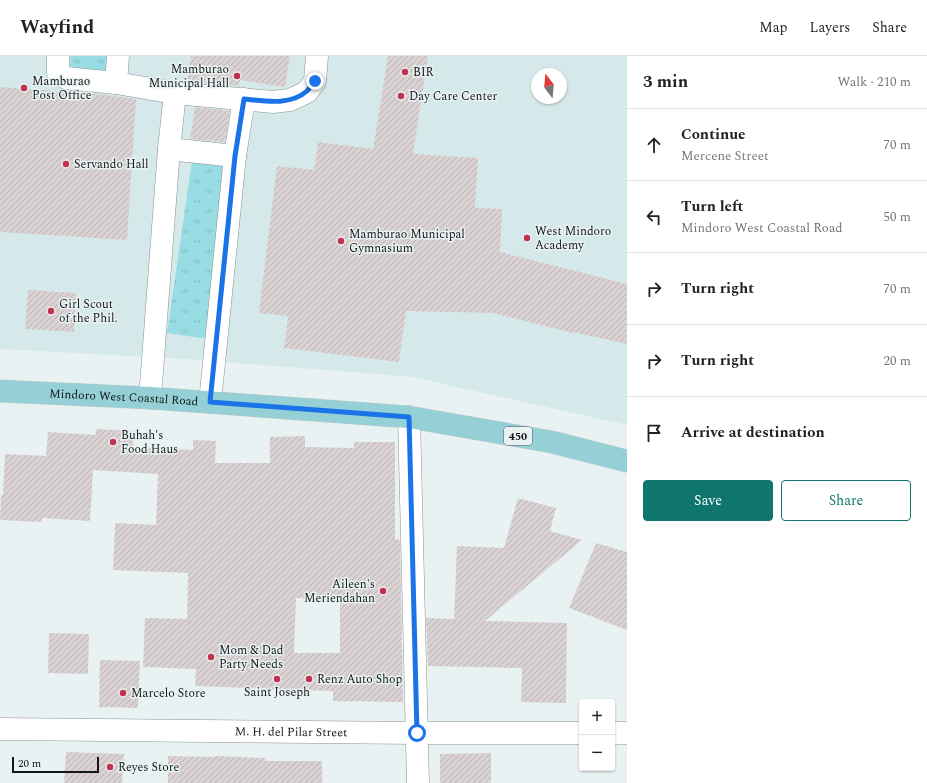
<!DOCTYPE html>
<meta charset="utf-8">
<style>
:root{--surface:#fff;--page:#f2f2f2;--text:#222;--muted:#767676;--line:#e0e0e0;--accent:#0f766e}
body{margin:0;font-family:Spectral,serif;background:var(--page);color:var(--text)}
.controls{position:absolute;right:12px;bottom:12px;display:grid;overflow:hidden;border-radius:4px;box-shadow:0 1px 3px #0004}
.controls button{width:36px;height:36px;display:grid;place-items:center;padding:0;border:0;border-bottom:1px solid var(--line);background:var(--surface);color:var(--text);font:20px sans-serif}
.compass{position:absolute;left:531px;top:12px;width:36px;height:36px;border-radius:50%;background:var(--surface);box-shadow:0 1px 3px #0004;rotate:344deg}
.scale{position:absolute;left:12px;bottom:10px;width:87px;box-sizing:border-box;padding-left:4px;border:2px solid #131616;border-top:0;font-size:11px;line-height:14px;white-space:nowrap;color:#131616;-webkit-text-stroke:3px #e9f2f3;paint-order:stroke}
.stop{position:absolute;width:12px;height:12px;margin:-9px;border:3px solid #1a73e8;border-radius:50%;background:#fff}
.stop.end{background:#1a73e8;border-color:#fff;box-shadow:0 1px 4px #0008}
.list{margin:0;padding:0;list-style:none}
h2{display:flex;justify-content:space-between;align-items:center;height:52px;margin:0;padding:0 16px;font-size:17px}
h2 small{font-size:13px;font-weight:400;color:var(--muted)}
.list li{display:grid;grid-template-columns:26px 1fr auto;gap:12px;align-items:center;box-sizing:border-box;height:72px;padding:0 16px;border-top:1px solid var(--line)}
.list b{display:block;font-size:15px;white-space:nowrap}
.list p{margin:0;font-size:13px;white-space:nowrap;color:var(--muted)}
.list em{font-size:13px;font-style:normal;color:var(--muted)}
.actions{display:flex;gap:8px;padding:12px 16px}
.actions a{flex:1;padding:9px 0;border:1px solid var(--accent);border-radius:4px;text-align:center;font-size:14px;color:var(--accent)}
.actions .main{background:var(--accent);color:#fff}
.icon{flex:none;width:22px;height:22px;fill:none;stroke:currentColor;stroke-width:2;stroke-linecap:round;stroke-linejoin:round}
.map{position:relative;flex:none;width:627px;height:727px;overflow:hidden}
header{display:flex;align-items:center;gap:24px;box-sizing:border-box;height:56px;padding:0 20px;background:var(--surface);border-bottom:1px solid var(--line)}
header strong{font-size:19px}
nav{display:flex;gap:22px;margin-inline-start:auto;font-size:14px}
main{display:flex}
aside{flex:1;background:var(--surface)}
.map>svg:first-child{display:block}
</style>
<header>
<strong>Wayfind</strong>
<nav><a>Map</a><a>Layers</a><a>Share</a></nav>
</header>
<main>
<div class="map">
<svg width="627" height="727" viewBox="0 0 627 727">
<defs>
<pattern id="grass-tufts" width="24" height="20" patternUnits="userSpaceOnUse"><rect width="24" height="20" fill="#97dde3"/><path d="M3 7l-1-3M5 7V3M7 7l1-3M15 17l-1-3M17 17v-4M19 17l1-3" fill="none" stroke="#81bdc2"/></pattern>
<pattern id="building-hatch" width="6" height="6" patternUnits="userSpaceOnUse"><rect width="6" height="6" fill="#dad2d2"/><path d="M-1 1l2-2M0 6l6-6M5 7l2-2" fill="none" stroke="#bab4b4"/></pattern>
</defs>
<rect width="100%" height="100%" fill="#e9f2f3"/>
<path fill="#d6e9ea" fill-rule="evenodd" d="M0,0H627V369L412,321L187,303L0,293ZM537,18H561V42H537Z"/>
<path fill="url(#grass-tufts)" d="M71,0H107L106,22L69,20Z
M192,105L237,112L214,284L167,277Z"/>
<path fill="url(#building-hatch)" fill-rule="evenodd" d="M191,0H290L285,31L240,24L239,30L187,26Z
M388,0H428L413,98L478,102L475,152L502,153L500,196L627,228V288L573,276V277L493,257L406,255L399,306L284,292L288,260L259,257L277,110L314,114L318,86L373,93Z
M0,31L89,37L136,43L127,184L0,176Z
M195,51L230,55L225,86L190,83Z
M28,234L76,237L74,276L25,273Z
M96,373L134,375L133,391L193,394V384L216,385L215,407H270V381L305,380V391L354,392V386H395V483L400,484L403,646L333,645V635L195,630L196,613L143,611L145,562L187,563L188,517L113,514L115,467L156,469L158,418L93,414L90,465L42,462V466L0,464L1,439H3L5,398L46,400L48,376L96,379ZM296,542L340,544V597H294Z
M518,442L556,452L550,475L582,484L485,565L567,567L566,647L521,646L522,612L428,610L426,562L454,563L457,490L504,492Z
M596,487L627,496V574L569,552Z
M49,577L89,578L88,618L48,617Z
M100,604L140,605L138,652L99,651Z
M66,696L124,698L122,727H64Z
M491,697V727H440V698Z
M168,700L215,701V700L265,702V705H322V727H168Z"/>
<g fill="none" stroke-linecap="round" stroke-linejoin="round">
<defs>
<g id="minor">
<path d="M58,0V17L66,22L116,27L175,37L273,46L290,44L307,36L315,25L317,0"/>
<path d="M116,27L118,0"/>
<path d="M169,93L235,100"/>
<path d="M150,342L169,93L175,37"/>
<path d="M210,346L235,100L244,43"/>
<path d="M409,361L418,727"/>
<path id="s1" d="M0,673L417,677H582"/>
<path d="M612,677H627"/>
</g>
<g id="major">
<path id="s2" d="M0,335L150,342L409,361L552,386L627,405"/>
</g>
</defs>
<use href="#minor" stroke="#8a9293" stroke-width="23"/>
<use href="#major" stroke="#cbcccc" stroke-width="23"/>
<use href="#minor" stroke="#fff" stroke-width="22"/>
<use href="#major" stroke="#94d0d5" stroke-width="22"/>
</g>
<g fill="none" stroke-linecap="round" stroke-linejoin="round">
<path stroke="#1a73e8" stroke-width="5" d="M315,25C312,28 310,32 307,35C290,50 264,45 244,43L235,100L210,346L409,361L417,677"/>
</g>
<g fill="#c2324f" stroke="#e9f2f3" stroke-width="1.5">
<circle cx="405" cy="16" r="4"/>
<circle cx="237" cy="20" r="4"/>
<circle cx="24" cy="32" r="4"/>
<circle cx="401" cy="40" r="4"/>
<circle cx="66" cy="108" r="4"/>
<circle cx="527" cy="182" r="4"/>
<circle cx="341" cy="185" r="4"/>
<circle cx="51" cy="255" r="4"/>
<circle cx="113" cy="386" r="4"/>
<circle cx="383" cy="535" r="4"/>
<circle cx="211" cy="601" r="4"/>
<circle cx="277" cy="623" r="4"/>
<circle cx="309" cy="623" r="4"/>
<circle cx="123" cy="637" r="4"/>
<circle cx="110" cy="711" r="4"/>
</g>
<g text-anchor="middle" stroke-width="3" stroke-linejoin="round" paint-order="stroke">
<rect fill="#e9f2f3" stroke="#535858" stroke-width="1" x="504" y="371" width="28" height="18" rx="3"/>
<g font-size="11" font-weight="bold" fill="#131616">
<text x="518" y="384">450</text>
</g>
<g font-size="12" fill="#131616" stroke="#e9f2f3" text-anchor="start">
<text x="229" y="17" text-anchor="end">Mamburao<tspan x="229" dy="14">Municipal Hall</tspan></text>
<text x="413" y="20">BIR</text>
<text x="32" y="29">Mamburao<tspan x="32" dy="14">Post Office</tspan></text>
<text x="409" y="44">Day Care Center</text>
<text x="74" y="112">Servando Hall</text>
<text x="535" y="179">West Mindoro<tspan x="535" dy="14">Academy</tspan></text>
<text x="349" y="182">Mamburao Municipal<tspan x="349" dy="14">Gymnasium</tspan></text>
<text x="59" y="252">Girl Scout<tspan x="59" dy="14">of the Phil.</tspan></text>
<text x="121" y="383">Buhah's<tspan x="121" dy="14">Food Haus</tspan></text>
<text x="375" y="532" text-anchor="end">Aileen's<tspan x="375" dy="14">Meriendahan</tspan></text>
<text x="219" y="598">Mom &amp; Dad<tspan x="219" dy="14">Party Needs</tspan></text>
<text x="317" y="627">Renz Auto Shop</text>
<text x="277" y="640" text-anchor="middle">Saint Joseph</text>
<text x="131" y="641">Marcelo Store</text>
<text x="118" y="715">Reyes Store</text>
</g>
<g font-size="12" fill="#131616" stroke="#e9f2f3">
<text dy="4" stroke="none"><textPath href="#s2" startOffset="124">Mindoro West Coastal Road</textPath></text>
<text dy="4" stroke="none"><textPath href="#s1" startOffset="291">M. H. del Pilar Street</textPath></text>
</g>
</g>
</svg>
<div class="controls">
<button>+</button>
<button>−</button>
</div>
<svg class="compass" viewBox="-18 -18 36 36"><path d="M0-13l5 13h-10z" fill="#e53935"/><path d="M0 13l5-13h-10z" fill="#767676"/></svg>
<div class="scale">20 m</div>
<div class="stop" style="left:417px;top:677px"></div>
<div class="stop end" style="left:315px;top:25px"></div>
</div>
<aside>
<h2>3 min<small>Walk · 210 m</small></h2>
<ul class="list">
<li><svg class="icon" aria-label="ahead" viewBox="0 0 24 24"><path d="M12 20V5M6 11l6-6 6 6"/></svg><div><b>Continue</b><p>Mercene Street</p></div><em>70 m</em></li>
<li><svg class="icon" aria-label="left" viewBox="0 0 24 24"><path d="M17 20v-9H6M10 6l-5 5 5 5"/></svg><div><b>Turn left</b><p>Mindoro West Coastal Road</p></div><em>50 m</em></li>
<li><svg class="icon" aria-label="right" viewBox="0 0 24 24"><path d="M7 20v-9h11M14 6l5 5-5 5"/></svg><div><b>Turn right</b></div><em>70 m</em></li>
<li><svg class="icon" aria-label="right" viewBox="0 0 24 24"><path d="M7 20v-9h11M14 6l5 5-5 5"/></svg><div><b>Turn right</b></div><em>20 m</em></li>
<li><svg class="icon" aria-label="arrive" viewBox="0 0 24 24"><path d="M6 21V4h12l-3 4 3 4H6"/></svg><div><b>Arrive at destination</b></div></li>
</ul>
<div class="actions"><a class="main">Save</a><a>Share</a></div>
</aside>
</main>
